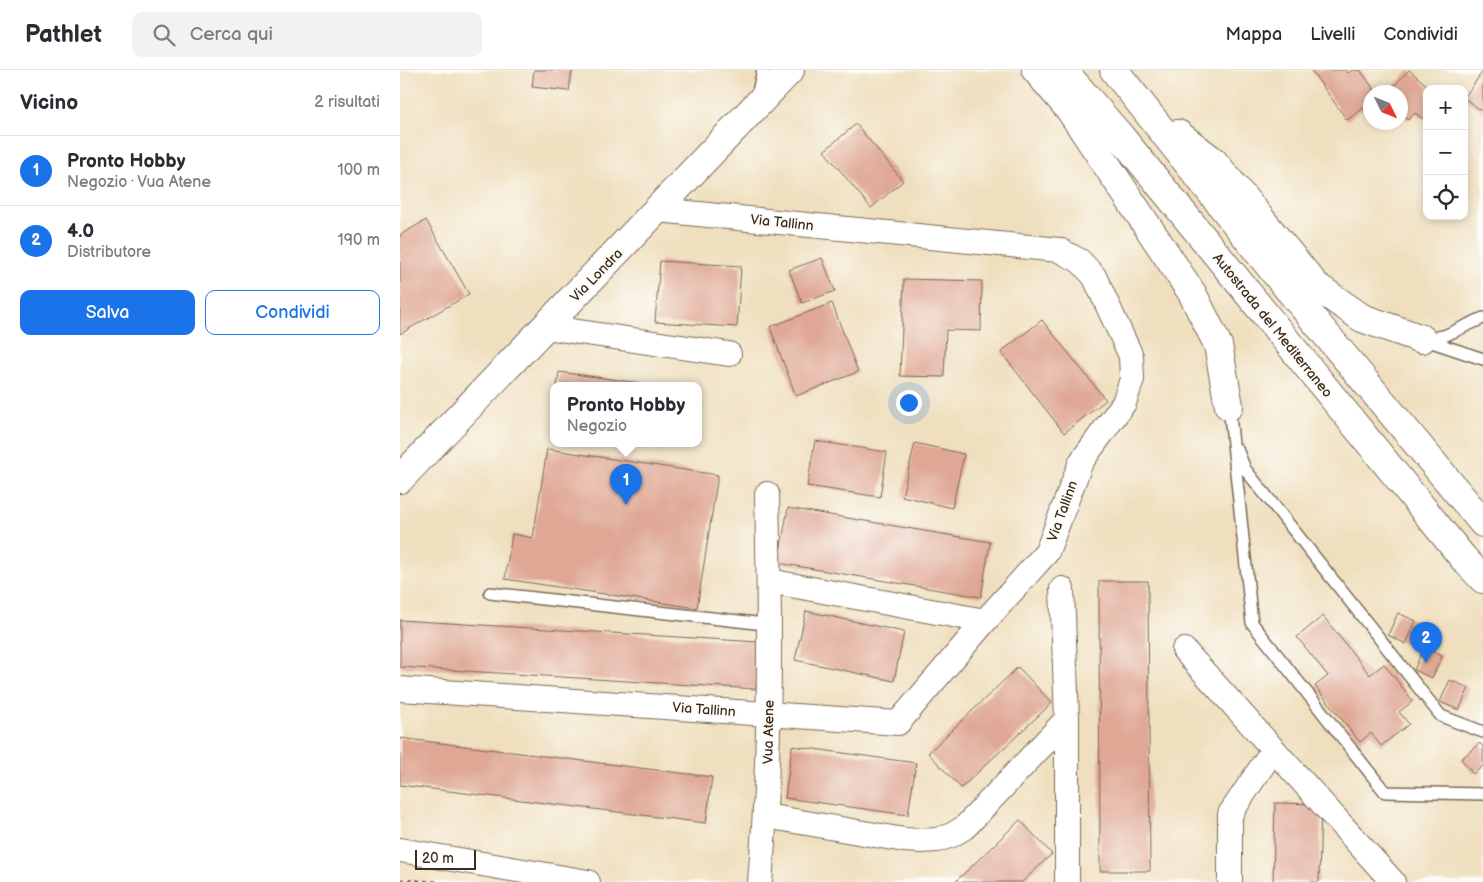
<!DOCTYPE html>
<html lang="it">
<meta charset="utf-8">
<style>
:root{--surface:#fff;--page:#f2f2f3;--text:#2b2b33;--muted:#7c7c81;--line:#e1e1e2;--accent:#1a73e8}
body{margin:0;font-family:"Balsamiq Sans",sans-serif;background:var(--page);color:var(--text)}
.controls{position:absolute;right:15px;top:15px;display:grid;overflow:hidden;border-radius:10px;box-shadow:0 2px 8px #0003}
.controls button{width:45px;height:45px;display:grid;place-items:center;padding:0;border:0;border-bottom:1px solid var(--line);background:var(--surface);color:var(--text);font:25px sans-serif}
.compass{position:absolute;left:963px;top:15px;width:45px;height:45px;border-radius:50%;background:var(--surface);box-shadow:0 2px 8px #0003;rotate:133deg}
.scale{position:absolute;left:15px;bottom:12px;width:61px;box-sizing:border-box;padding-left:5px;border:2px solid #3b2a1e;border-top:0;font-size:14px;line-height:18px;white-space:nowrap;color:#3b2a1e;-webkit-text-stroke:4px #fdfcf7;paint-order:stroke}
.you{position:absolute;left:508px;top:332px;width:18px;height:18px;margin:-12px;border:4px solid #fff;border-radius:50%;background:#1a73e8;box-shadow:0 0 0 8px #1a73e833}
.badge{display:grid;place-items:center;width:32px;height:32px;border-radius:50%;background:var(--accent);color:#fff;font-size:16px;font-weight:700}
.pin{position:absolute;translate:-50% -41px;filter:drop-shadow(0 1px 2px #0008)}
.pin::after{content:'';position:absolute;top:26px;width:18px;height:15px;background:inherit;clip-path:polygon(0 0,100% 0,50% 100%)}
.popup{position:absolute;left:150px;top:312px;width:152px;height:65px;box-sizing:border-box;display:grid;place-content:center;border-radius:10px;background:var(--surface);filter:drop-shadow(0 1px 4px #0005);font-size:16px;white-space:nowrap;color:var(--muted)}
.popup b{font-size:19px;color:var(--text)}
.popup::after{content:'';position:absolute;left:50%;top:100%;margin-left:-10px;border:10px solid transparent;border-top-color:var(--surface)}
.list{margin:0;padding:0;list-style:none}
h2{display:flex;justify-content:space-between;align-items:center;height:65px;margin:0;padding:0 20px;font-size:21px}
h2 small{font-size:16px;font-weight:400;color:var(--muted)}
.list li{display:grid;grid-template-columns:32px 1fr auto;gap:15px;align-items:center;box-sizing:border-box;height:70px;padding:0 20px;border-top:1px solid var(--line)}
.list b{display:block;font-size:19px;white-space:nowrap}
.list p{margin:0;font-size:16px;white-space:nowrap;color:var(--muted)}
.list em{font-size:16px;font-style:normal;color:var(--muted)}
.actions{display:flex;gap:10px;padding:15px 20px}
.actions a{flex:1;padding:11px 0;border:1px solid var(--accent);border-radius:10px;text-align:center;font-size:18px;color:var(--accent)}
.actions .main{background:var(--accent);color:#fff}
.icon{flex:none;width:28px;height:28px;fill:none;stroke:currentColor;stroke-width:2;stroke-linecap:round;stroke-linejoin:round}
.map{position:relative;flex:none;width:1083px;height:812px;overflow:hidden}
header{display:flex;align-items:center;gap:30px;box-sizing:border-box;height:70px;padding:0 25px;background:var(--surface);border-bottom:1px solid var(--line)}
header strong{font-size:24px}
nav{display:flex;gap:28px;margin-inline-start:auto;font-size:18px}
.search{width:350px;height:45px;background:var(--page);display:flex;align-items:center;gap:12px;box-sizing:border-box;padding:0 18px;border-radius:10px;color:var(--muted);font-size:19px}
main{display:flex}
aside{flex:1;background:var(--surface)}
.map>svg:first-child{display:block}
</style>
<header>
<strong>Pathlet</strong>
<div class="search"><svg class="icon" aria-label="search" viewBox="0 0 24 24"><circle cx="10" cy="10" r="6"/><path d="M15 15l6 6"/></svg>Cerca qui</div>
<nav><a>Mappa</a><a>Livelli</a><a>Condividi</a></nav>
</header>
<main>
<aside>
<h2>Vicino<small>2 risultati</small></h2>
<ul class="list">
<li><span class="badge">1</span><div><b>Pronto Hobby</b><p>Negozio · Vua Atene</p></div><em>100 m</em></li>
<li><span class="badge">2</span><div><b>4.0</b><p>Distributore</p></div><em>190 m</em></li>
</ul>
<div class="actions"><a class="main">Salva</a><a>Condividi</a></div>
</aside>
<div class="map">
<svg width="1083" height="812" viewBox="0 0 1083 812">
<rect width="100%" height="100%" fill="#fdfcf7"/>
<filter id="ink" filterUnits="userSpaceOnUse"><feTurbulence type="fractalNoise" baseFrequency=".02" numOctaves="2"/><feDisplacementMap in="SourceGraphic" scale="10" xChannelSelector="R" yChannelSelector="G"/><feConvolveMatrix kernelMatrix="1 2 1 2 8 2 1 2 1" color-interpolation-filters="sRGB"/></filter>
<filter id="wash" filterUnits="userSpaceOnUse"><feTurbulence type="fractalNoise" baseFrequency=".0096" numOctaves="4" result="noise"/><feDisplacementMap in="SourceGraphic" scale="20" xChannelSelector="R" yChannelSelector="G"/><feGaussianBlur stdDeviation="1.12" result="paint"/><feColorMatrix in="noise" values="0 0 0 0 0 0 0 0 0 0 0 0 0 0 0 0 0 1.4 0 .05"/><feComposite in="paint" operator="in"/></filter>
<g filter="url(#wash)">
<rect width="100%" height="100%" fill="#efdfbe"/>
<g id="blocks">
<path fill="#dfa794" d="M134,0H172L169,21L132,17Z
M911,0H946L948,3L953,0H960L976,22H971V33L947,50Z
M1009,0L1031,19H1027V45L1023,49L1015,43L1008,50L1001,43V22H988Z
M1083,1V42L1064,28Z
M456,54L503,111L471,138L424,81Z
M26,150L69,224L0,264V165Z
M422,188L435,221L402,233L389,200Z
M260,191L341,196L337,257L255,252Z
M504,209L582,211L581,261L546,260L544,307L500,306Z
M432,233L458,302L396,326L370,257Z
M642,250L706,330L664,363L601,282Z
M159,302L241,313L240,316H157Z
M415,371L487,382L480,427L407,416Z
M515,373L564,384L552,438L502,426Z
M147,379L318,405L297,538L105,509L112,464L133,468Z
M388,438L590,472L581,527L378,493Z
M699,511H748L750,801H700Z
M406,541L504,562L494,611L395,590Z
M998,543L1016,551L1006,574L988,565Z
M923,546L970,605L984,594L1013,631L999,642L1009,654L981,676L971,663L960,672L915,616L928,606L897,567Z
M0,550L359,572L356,619L0,597Z
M1024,577L1042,586L1032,608L1014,600Z
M618,597L652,633L561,718L528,683Z
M1050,610L1069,618L1059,640L1040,632Z
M0,668L312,707L306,753L0,715Z
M1080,673L1083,677V696L1073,704L1061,689Z
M392,676L516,693L508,745L385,728Z
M875,733L921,734L919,812H873Z
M620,750L652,784L622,812H555Z"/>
</g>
</g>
<g filter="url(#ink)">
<use href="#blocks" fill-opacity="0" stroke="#7a6956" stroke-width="1"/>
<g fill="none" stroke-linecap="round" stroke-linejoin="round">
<defs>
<path id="service" d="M357,26L363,0
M1022,269L1044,266L1083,248
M1026,270L1083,289
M829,336L852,553L985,722L1083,724
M837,379L845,399L1041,646L1083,662
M90,523L356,553"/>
<path id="minor" d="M145,257L329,284
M369,511L585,551
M662,519L667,649V812
M784,580L993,812
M0,619L498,653L585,551L647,482L681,392L724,333L732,309L731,286L694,206L680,191L659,180L258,140
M366,746L504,770L521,771L537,770L552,765L565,757L667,649
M0,780L188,812
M360,812C371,683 370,554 367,424
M830,812V744L873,680"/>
<path id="tertiary" d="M0,409L390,0"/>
<path id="motorway" d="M636,0L670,40L792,223L818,275L829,336
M663,0L721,67L1064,489L1083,509
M714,0L875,203L1083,453
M778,64L813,91L916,216L962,248L1022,269"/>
</defs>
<use href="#service" stroke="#7a6956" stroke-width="14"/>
<use href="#minor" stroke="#7a6956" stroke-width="26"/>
<use href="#tertiary" stroke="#7a6956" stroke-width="30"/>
<use href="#motorway" stroke="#7a6956" stroke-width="30"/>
<path stroke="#7a6956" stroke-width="3" stroke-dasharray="4 4" stroke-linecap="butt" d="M0,810L39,812"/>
<use href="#service" stroke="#fff" stroke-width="11"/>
<use href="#minor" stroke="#fff" stroke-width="24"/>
<use href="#tertiary" stroke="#fff" stroke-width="28"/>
<use href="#motorway" stroke="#fff" stroke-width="28"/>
</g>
</g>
<g text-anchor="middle" stroke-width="4.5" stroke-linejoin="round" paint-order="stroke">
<g font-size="14" fill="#3b2a1e" stroke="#fdfcf7">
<text transform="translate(382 152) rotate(6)" y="5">Via Tallinn</text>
<text transform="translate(196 205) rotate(-46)" y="5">Via Londra</text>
<text transform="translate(873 255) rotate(51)" y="5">Autostrada del Mediterraneo</text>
<text transform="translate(662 441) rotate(-70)" y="5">Via Tallinn</text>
<text transform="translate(304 639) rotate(4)" y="5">Via Tallinn</text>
<text transform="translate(368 662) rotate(-89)" y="5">Vua Atene</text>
</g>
</g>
</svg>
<div class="controls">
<button>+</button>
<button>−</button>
<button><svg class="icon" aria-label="locate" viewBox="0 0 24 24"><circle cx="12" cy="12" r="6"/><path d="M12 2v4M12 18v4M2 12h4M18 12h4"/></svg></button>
</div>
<svg class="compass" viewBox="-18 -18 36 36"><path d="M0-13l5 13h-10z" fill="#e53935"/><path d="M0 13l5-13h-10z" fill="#7c7c81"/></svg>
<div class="scale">20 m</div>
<div class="you"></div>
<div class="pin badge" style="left:226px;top:435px">1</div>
<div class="popup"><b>Pronto Hobby</b>Negozio</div>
<div class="pin badge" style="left:1026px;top:593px">2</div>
</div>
</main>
